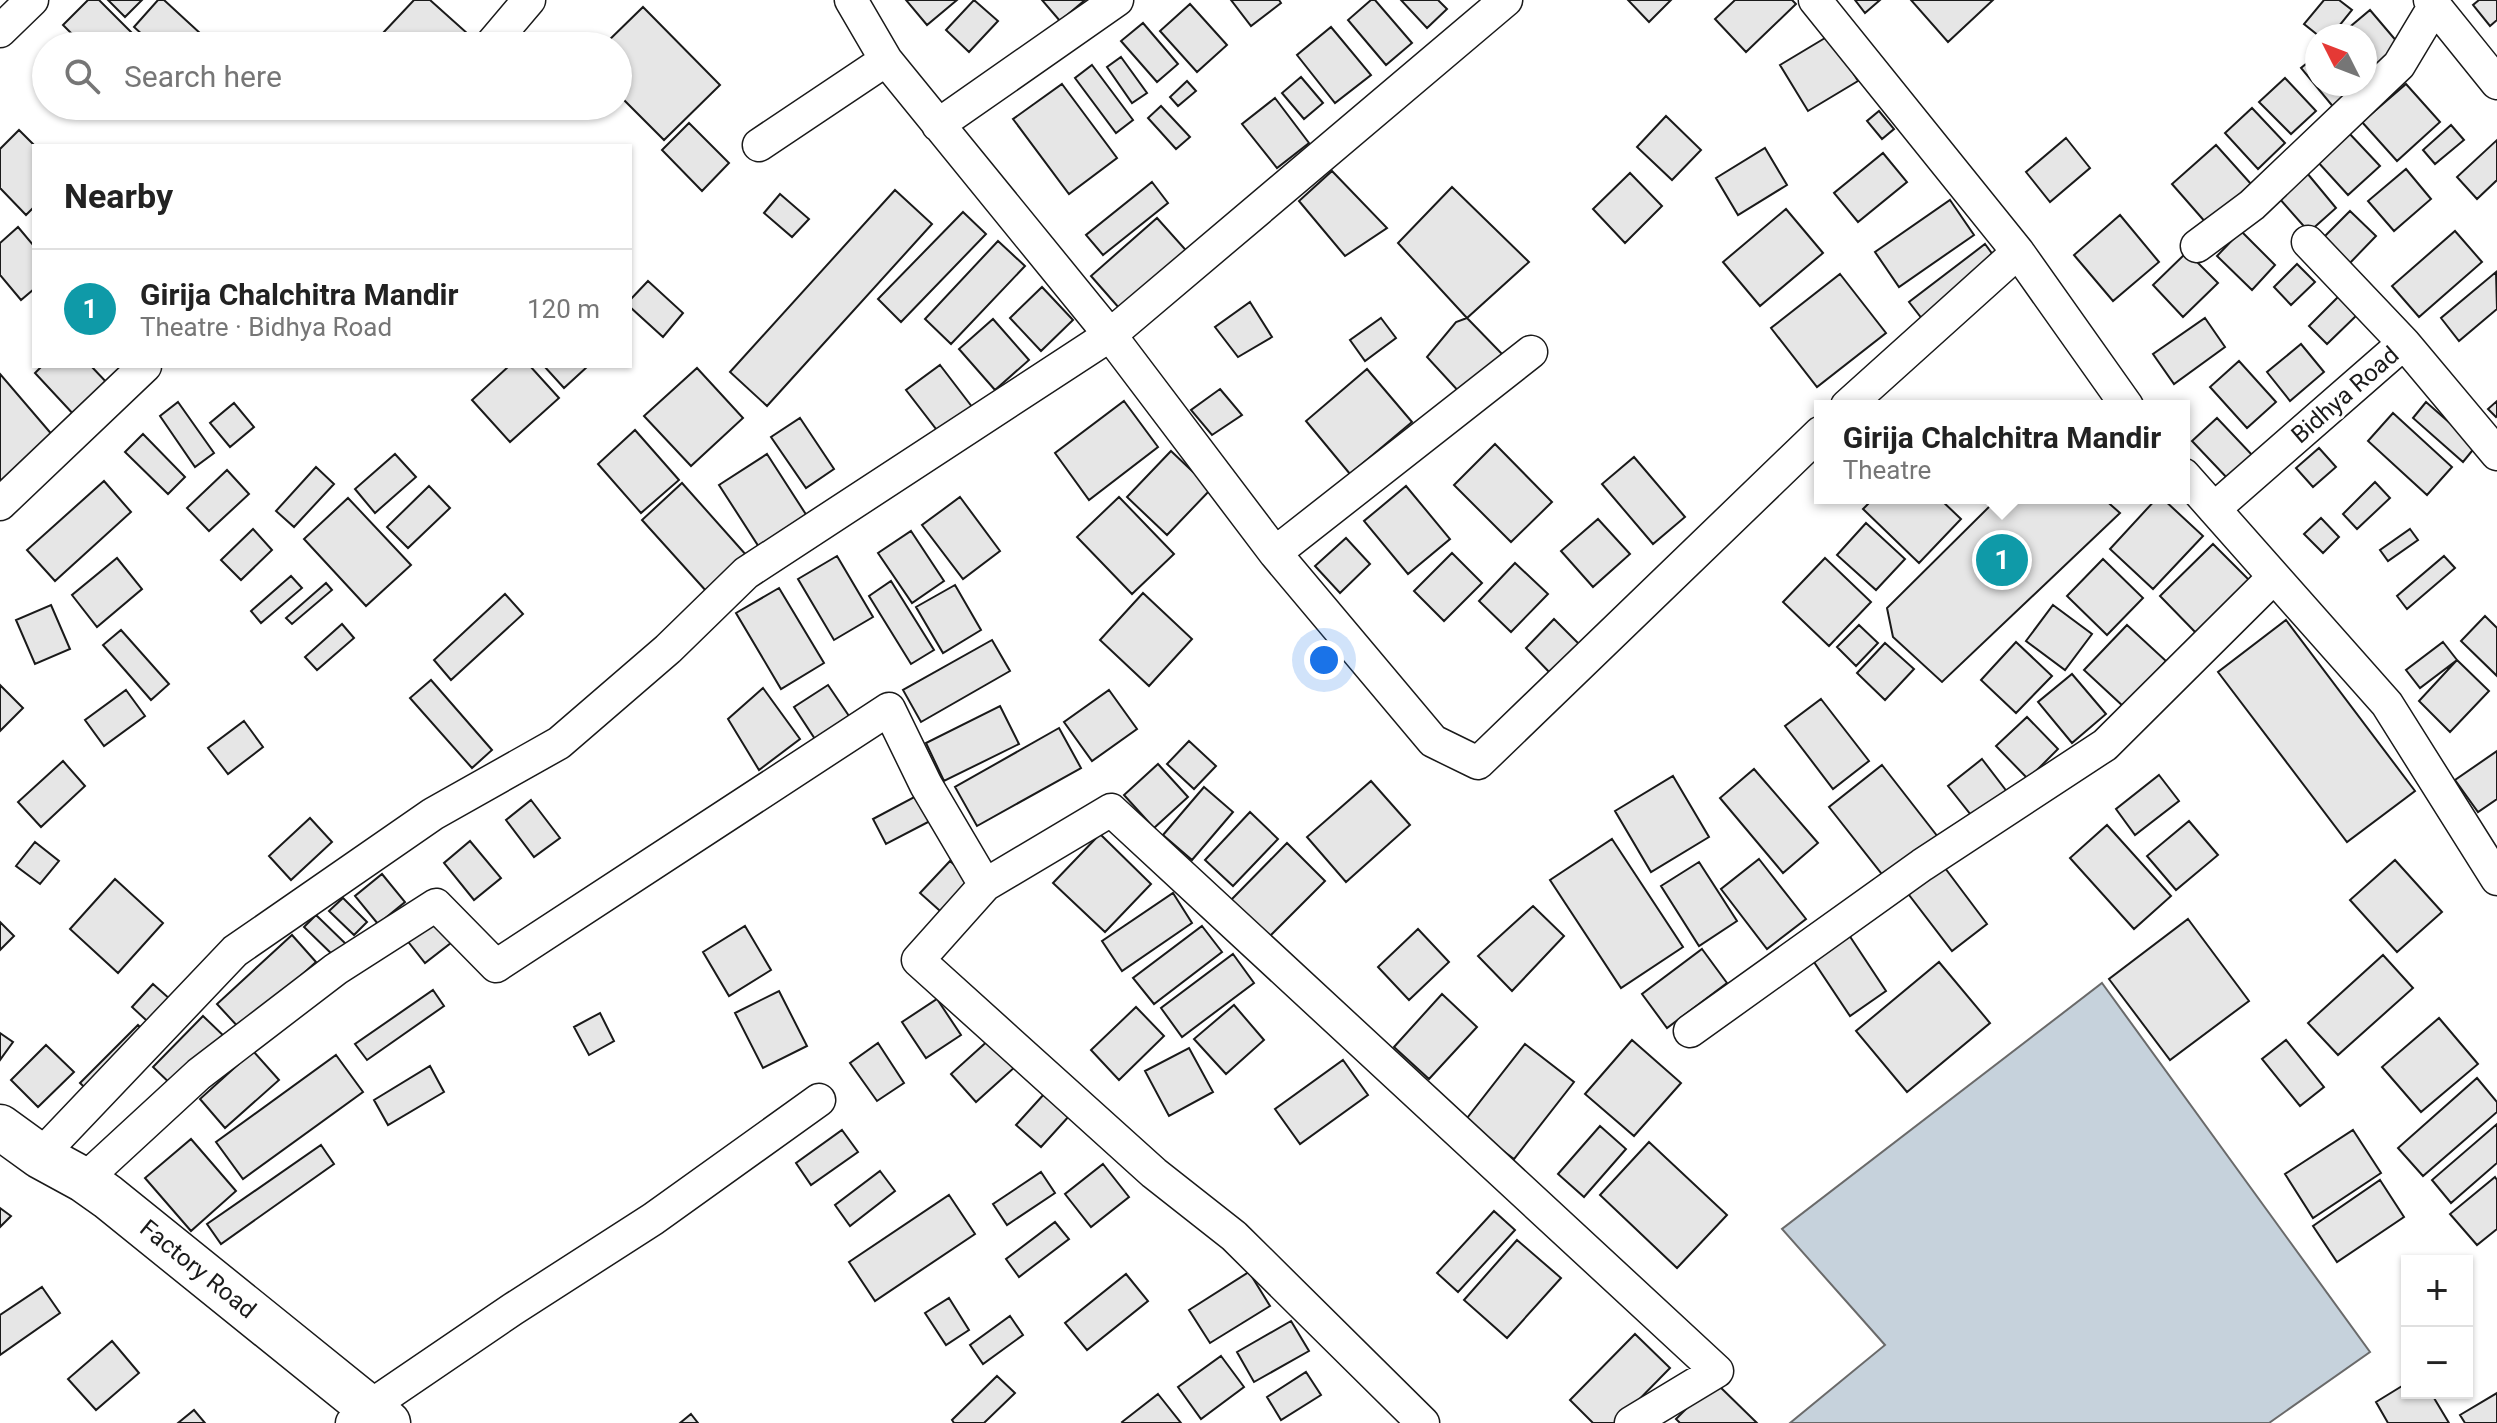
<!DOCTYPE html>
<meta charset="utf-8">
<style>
:root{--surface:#fff;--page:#f2f2f2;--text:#222;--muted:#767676;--line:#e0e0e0;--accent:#0f766e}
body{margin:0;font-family:Roboto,sans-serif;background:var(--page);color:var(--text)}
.controls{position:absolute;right:24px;bottom:24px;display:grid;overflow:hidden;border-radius:0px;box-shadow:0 2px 6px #0004}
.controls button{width:72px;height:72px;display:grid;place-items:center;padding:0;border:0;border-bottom:2px solid var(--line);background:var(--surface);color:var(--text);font:40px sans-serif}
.compass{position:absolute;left:2305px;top:24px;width:72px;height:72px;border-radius:50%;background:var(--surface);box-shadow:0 2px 6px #0004;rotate:312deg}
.you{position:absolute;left:1324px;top:660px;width:28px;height:28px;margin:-20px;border:6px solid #fff;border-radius:50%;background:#1a73e8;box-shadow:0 0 0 12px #1a73e833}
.badge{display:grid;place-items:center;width:52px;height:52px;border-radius:50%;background:var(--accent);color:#fff;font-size:26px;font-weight:700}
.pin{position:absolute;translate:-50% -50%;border:4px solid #fff;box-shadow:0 2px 8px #0006}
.popup{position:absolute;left:1814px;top:400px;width:376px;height:104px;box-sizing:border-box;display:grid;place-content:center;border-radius:0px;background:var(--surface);filter:drop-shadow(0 2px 6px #0005);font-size:26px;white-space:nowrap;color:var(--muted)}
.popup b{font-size:30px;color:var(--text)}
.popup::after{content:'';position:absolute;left:50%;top:100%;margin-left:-16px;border:16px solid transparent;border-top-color:var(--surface)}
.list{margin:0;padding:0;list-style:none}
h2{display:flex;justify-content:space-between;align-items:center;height:104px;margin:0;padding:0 32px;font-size:34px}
h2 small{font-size:26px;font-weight:400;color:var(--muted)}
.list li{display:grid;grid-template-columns:52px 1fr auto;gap:24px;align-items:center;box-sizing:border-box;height:120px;padding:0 32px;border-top:2px solid var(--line)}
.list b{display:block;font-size:30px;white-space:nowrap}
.list p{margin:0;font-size:26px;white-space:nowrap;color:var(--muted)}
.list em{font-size:26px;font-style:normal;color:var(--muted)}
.icon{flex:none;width:44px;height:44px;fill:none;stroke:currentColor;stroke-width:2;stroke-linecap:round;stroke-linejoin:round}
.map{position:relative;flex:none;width:2497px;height:1423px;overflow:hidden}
.search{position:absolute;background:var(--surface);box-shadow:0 2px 6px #0004;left:32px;top:32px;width:600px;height:88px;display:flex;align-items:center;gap:20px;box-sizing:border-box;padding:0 28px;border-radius:44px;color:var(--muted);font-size:30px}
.panel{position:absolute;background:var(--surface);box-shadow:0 2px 6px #0004;left:32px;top:144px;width:600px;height:224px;border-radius:0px}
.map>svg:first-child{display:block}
</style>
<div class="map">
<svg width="2497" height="1423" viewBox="0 0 2497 1423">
<rect width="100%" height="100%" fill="#fff"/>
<path fill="#c6d2dc" stroke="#6a6a6a" stroke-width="2" d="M2102,983L2370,1352L2269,1423H1790L1885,1345L1782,1229Z"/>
<path fill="#e6e6e6" stroke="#1a1a1a" stroke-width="2" d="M88,0H99L145,46H84L63,25Z
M108,0H142L125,17Z
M158,0H164L214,46H155L134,27Z
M414,0H430L468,34L457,46H397L383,33Z
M906,0H957L927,25Z
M974,0L998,21L969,52L946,30Z
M1042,0H1085L1060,21Z
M1231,0H1279L1281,3L1251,26Z
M1371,0H1375L1412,43L1386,65L1348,20Z
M1401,0H1438L1447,9L1427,28Z
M1628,0H1671L1649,22Z
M1735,0H1792L1796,4L1746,52L1715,19Z
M1855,0H1880L1865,13Z
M1911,0H1993L1948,42Z
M2324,0H2339L2352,10L2331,36H2319L2304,24Z
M2479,0H2497V20L2490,26L2473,5Z
M1190,4L1227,45L1197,72L1160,31Z
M643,7L720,85L664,140L618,94V46H603Z
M2370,10L2404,50L2365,83V36H2339Z
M1143,23L1178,64L1157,82L1121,41Z
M1331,27L1371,75L1335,103L1297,55Z
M1830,35L1858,81L1808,111L1780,65Z
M2317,55V84H2364L2335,109L2301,68Z
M1121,57L1147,93L1132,103L1107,67Z
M1092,65L1133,120L1116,133L1075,78Z
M1301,77L1323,103L1304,119L1282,93Z
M2285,78L2316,111L2291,134L2259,102Z
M1187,81L1196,91L1178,106L1170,97Z
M1062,84L1117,158L1069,194L1013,119Z
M2406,84L2440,122L2397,161L2362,122Z
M1275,98L1309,143L1277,168L1242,124Z
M1161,106L1190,137L1176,149L1148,118Z
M2252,108L2285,143L2258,169L2225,133Z
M1879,111L1894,129L1882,139L1867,121Z
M1666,116L1701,150L1672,180L1637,147Z
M689,123L729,163L702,191L662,150Z
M2451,125L2464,140L2435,164L2423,150Z
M19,130L35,146L34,207L26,215L0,188V149Z
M2348,132L2380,166L2348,195L2317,161Z
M2066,138L2090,168L2050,202L2026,172Z
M2497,140V180L2477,199L2457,177Z
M2216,145L2251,184L2207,224L2172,184Z
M1765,148L1787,185L1738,215L1716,178Z
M1883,153L1907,182L1858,222L1834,193Z
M2406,169L2431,199L2394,231L2368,201Z
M1332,171L1387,228L1345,256L1299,201Z
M1630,173L1662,206L1625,243L1593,209Z
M2307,173L2336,208L2309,232L2279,198Z
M1152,182L1168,203L1103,255L1086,235Z
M1452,187L1529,262L1467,318L1398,243Z
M895,190L932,224L767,406L730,372Z
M780,194L809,219L792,237L764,213Z
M1950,200L1974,235L1899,287L1875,252Z
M1786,209L1823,253L1760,306L1723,262Z
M2350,211L2376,236L2347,266L2320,241Z
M963,212L986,234L901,322L878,299Z
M2120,215L2159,262L2113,301L2074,255Z
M1157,218L1200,266L1134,325L1091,276Z
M18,227L34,246V289L21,300L0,275V243Z
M2241,231L2275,265L2252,290L2217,256Z
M2455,231L2482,262L2419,317L2392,286Z
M998,241L1025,266L951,344L925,319Z
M1985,244L2005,271L1930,329L1909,302Z
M2187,252L2218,283L2183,317L2153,285Z
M2297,264L2315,282L2291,305L2274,287Z
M2496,272L2497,309L2459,341L2441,318Z
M1840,274L1886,333L1817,387L1771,328Z
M648,281L683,313L663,337L630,307V300Z
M1042,287L1073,320L1041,351L1010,318Z
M2340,295L2358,314L2327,344L2309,326Z
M1250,302L1272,337L1238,357L1215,327Z
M1381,318L1396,338L1365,361L1350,340Z
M1467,318L1503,355L1462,395L1427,357L1456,322Z
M2205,318L2225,347L2174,384L2153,354Z
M993,319L1029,360L995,390L959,349Z
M2301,344L2324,372L2290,401L2267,372Z
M2239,361L2276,402L2247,428L2210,387Z
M940,365L976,412L943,438L906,390Z
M42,366H91L110,386L76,417L35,373Z
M509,366H530L559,398L510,442L472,400Z
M544,366H588L564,388Z
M697,368L743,418L691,466L644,416Z
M1367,369L1412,422L1350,474L1306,421Z
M0,374L54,437L0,483Z
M1220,389L1242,415L1212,435L1191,410Z
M1124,401L1158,447L1089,500L1055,453Z
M2497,401V416L2496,417L2488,409Z
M178,402L214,453L195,467L160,416Z
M2426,402L2476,446L2463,462L2413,418Z
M234,403L254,427L230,447L210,423Z
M2393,413L2452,467L2427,495L2368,441Z
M800,418L834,469L806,488L771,437Z
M2217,418L2253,456L2229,480L2192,441Z
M635,430L679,480L641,513L598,464Z
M143,434L185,477L168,494L125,452Z
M1495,444L1552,502L1511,542L1454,485Z
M2319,448L2336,467L2313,487L2296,468Z
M1171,451L1211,489L1167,535L1127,497Z
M395,454L416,477L375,513L355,489Z
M767,454L807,516L759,547L719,485Z
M1634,457L1685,517L1653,544L1602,484Z
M316,467L334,484L294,527L276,511Z
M227,470L249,494L209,531L187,508Z
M104,481L131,512L55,581L27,550Z
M2375,482L2390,498L2357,529L2343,514Z
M682,483L747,556L707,592L642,520Z
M429,486L450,508L408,548L387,527Z
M1406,486L1450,539L1408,574L1364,521Z
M960,497L1000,551L963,579L922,525Z
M1119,497L1174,554L1132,594L1077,537Z
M348,498L411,565L366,606L304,539Z
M1874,498H1939L1961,519L1919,563L1863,509Z
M1998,498H2103L2120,513L1942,682L1893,637L1887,608Z
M2157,498H2162L2203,536L2153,589L2110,549Z
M2321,518L2339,537L2323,553L2304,534Z
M1598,519L1630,554L1593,587L1561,551Z
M1866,523L1905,559L1876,590L1837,555Z
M253,529L272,550L241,580L221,560Z
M2410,529L2418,540L2388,561L2380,550Z
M911,531L944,581L912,603L878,553Z
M1346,538L1370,564L1340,593L1315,566Z
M2213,544L2253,584L2199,636L2160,596Z
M1452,553L1482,583L1444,621L1414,591Z
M837,556L873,617L834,640L798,579Z
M2444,556L2455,568L2407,609L2397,596Z
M117,558L142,589L97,627L72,595Z
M1825,558L1871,602L1829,646L1783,602Z
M2103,559L2143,598L2107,635L2067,596Z
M1515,563L1548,594L1511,632L1479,601Z
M291,576L302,588L261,623L251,611Z
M891,581L934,650L911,664L869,596Z
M326,583L332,590L292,624L286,618Z
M955,585L981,630L943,653L916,607Z
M779,588L824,663L781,689L736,613Z
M1143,593L1192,639L1149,686L1100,640Z
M505,594L523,614L451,680L434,660Z
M51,605L70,649L35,664L16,620Z
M2053,605L2092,634L2065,670L2026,641Z
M2485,616L2497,628V676L2461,641Z
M1554,619L1581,646L1552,675L1526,648Z
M2286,620L2415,791L2347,842L2218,672Z
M342,624L354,638L317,670L305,657Z
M1859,625L1878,643L1856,666L1837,647Z
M2127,625L2166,661L2124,707L2084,670Z
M121,630L169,684L151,700L103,645Z
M992,640L1010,671L921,722L903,690Z
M2016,642L2052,676L2016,713L1981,680Z
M2443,642L2457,660L2420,688L2406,670Z
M1885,643L1914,669L1885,700L1857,673Z
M2457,660L2489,691L2450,732L2419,701Z
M2072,674L2106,714L2072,743L2038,702Z
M431,680L492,750L472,768L410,698Z
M0,685L23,708L0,731Z
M828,685L849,716L815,739L794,707Z
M763,688L800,739L759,770L728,719Z
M126,690L145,716L104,746L85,720Z
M1109,690L1137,729L1092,761L1064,722Z
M1821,699L1869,761L1833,789L1785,726Z
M1000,706L1019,744L944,781L926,743Z
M2027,717L2058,749L2028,779L1996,746Z
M244,721L263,747L228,774L208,748Z
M1059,728L1081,768L977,826L955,787Z
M1189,741L1216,766L1194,789L1167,764Z
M2497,751V799L2478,812L2455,780Z
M1982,759L2008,793L1975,820L1948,786Z
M63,761L85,786L41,827L18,802Z
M1158,764L1188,797L1154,828L1124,795Z
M1882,765L1938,837L1885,878L1829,807Z
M1754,769L1818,843L1783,873L1720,798Z
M2159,775L2179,801L2135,835L2116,809Z
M1673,776L1709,837L1651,872L1615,811Z
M1371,781L1410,825L1346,882L1307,837Z
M1204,787L1233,812L1192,860L1163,835Z
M918,795L932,820L886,844L873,819Z
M531,800L560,838L534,857L506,820Z
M1250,812L1278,839L1233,886L1205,860Z
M310,818L332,842L291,880L269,856Z
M2189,821L2218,855L2176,890L2147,856Z
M2107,825L2171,896L2134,929L2070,858Z
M1100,834L1151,884L1105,932L1053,883Z
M1612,839L1683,947L1621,988L1550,880Z
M470,841L501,878L474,900L444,863Z
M35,842L59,861L40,884L16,866Z
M1287,843L1325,881L1269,937L1231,900Z
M1759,859L1806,919L1767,949L1721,889Z
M2395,860L2442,912L2397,952L2350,900Z
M950,861L977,885L948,918L920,893Z
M1699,862L1737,921L1699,946L1661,886Z
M1942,864L1987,924L1952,951L1906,891Z
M382,874L405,902L378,924L355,896Z
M115,879L163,923L118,973L70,929Z
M1173,893L1192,923L1122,971L1102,941Z
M343,898L367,922L354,935L329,911Z
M1533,906L1564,936L1512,991L1478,956Z
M446,909L465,932L425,963L406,939Z
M316,915L348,946L336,958L304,927Z
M2188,919L2249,1001L2170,1060L2109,979Z
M0,922L14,936L0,950Z
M745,926L771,970L729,996L703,952Z
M1202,926L1222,952L1154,1004L1133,978Z
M1418,929L1449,962L1409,1000L1378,967Z
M1847,932L1886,991L1850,1016L1810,956Z
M292,935L316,962L241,1030L217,1004Z
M1702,949L1727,983L1667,1028L1642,994Z
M1233,954L1254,983L1182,1037L1161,1008Z
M2383,955L2413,988L2338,1055L2308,1023Z
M1939,962L1990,1023L1907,1092L1856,1031Z
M153,984L180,1008L159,1032L132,1007Z
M433,990L444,1006L367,1060L355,1044Z
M779,991L807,1046L763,1068L735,1013Z
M1442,994L1477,1027L1429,1079L1394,1047Z
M937,999L961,1035L926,1058L902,1022Z
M1234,1005L1264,1040L1226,1074L1194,1039Z
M1136,1007L1164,1036L1119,1080L1091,1050Z
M600,1013L614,1041L589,1055L574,1027Z
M203,1016L227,1039L177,1090L153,1067Z
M2439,1018L2478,1064L2421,1112L2382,1067Z
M138,1025L159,1045L101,1103L80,1083Z
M0,1033L13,1042L0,1060Z
M991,1038L1016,1066L976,1102L951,1074Z
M1632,1040L1681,1083L1634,1136L1585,1094Z
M2286,1040L2324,1087L2300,1106L2262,1059Z
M878,1043L904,1083L877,1101L850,1063Z
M1525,1044L1574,1082L1514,1159L1464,1122Z
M46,1045L74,1072L38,1107L11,1080Z
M1189,1048L1213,1092L1169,1116L1145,1071Z
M253,1051L279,1080L225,1128L200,1099Z
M336,1055L363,1092L243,1179L216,1142Z
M1343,1060L1368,1095L1300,1144L1275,1109Z
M430,1066L444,1092L388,1125L374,1100Z
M2477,1078L2497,1102V1112L2423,1176L2398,1148Z
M1045,1093L1070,1115L1041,1147L1016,1125Z
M2497,1124V1163L2451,1203L2432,1180Z
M1600,1126L1626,1149L1584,1197L1558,1174Z
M842,1130L858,1152L811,1185L796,1163Z
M2353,1130L2381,1173L2313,1218L2285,1174Z
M191,1139L236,1191L191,1231L145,1178Z
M1649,1142L1727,1215L1677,1268L1600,1195Z
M321,1145L334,1164L221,1244L207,1224Z
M1103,1164L1129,1197L1091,1227L1065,1194Z
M880,1171L895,1191L850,1226L835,1205Z
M1041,1172L1055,1193L1007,1225L993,1204Z
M2495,1177L2497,1180V1229L2477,1245L2450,1214Z
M2380,1180L2404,1217L2337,1262L2313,1226Z
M949,1195L975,1234L875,1301L849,1262Z
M0,1208L11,1216L0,1227Z
M1494,1211L1515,1230L1458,1292L1437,1273Z
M1055,1222L1069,1239L1019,1277L1006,1259Z
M1517,1240L1561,1278L1507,1338L1464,1300Z
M1249,1272L1270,1306L1210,1343L1189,1310Z
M1126,1274L1148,1301L1087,1350L1065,1323Z
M42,1287L60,1313L0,1355V1315Z
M949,1298L969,1330L946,1345L925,1313Z
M1010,1316L1023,1335L983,1364L970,1345Z
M1291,1321L1309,1351L1254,1382L1237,1352Z
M1635,1334L1670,1368L1616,1423H1593L1570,1400Z
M112,1341L139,1373L96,1410L68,1379Z
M1221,1356L1244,1387L1201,1419L1178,1387Z
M1306,1372L1321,1395L1281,1420L1267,1397Z
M997,1376L1015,1393L984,1423H954L952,1420Z
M1714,1381L1757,1423H1680L1676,1419Z
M2407,1383V1393H2431L2449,1423H2388L2376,1402Z
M2497,1393V1423H2465L2460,1415Z
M1158,1394L1181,1423H1123L1122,1422Z
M194,1410L205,1423H178Z
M691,1414L698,1423H680Z"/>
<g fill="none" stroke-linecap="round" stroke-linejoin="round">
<defs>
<path id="street" d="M851,0L886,60L1110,335L1275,553L1433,741L1478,763L1820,433
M1815,0L2018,252L2127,406
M2430,0L2497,83
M0,31L32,0
M490,46L529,0
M938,125L1117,0
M759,145L886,60
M2308,242L2404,343
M2197,246L2252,205L2399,65L2435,5
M1847,406L2018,252
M2184,475L2387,704L2497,879
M0,504L145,366
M2214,509L2404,343L2497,454
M1275,553L1531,352
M985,885L1111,810L1717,1371L1631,1423
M1690,1031L1922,865L2105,745L2274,577
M40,1156L235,951L433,814L559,743L668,649L746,573L1110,335L1506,0
M84,1180L199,1074L336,969L436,905L496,966L889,709L926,785L985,885L918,960L1154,1173L1234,1236L1423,1423
M352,1423L369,1407L513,1309L653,1219L819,1100"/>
<path id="secondary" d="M0,1127L40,1156L84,1180L108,1197L388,1423"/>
</defs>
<use href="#street" stroke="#1a1a1a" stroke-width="35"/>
<use href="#secondary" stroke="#1a1a1a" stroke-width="47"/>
<use href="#street" stroke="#fff" stroke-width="32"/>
<use href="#secondary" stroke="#fff" stroke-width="44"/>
</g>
<g text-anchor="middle" stroke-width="6" stroke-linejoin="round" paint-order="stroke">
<g font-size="24" fill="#1a1a1a" stroke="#fff">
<text transform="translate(2345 395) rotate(-41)" y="8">Bidhya Road</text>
<text transform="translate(198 1269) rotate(39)" y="8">Factory Road</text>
</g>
</g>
</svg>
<div class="controls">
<button>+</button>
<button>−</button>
</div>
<svg class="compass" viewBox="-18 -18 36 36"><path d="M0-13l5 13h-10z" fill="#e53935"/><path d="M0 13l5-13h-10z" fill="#767676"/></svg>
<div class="you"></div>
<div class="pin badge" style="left:2002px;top:560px;background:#0f9aa8">1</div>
<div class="popup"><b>Girija Chalchitra Mandir</b>Theatre</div>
<div class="search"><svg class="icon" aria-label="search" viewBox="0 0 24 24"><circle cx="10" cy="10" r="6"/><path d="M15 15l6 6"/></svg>Search here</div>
<section class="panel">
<h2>Nearby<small></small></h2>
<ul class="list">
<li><span class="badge" style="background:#0f9aa8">1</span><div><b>Girija Chalchitra Mandir</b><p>Theatre · Bidhya Road</p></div><em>120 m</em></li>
</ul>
</section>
</div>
